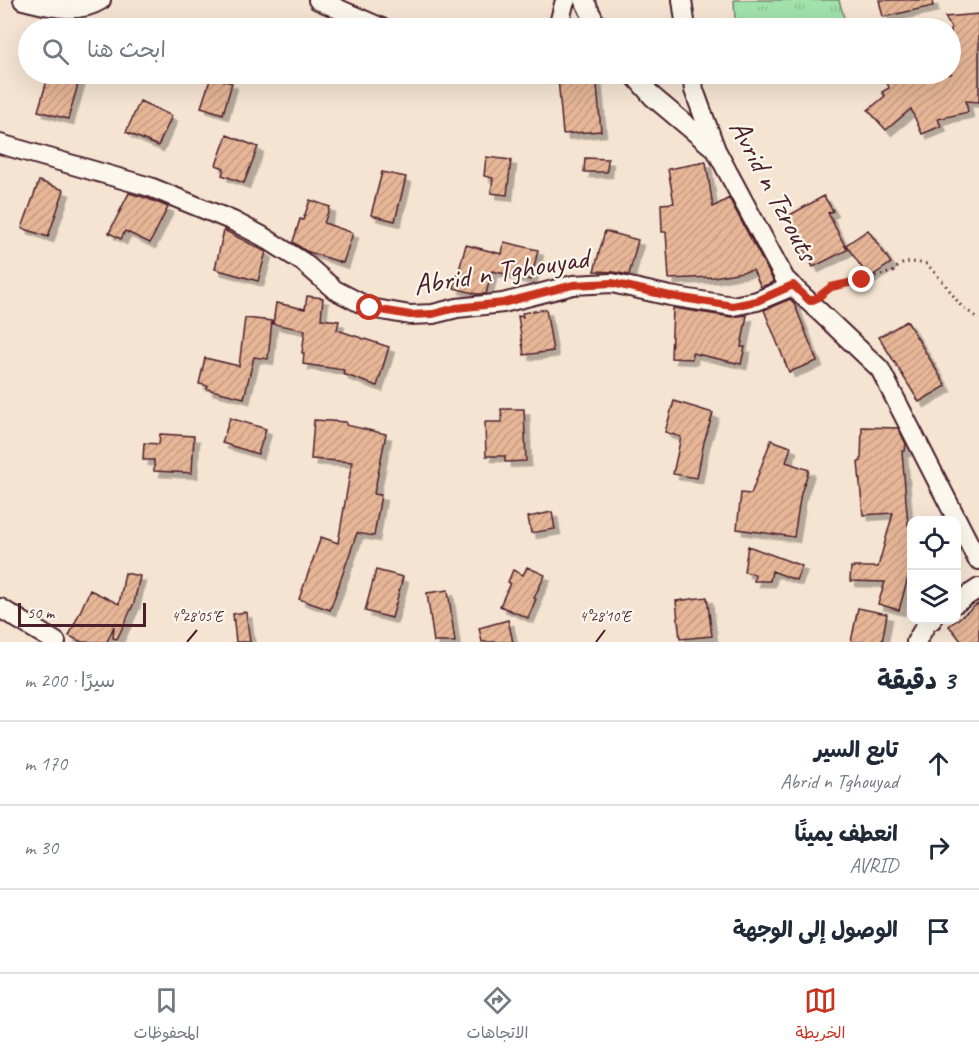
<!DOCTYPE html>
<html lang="ar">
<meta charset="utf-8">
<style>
:root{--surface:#fff;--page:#f2f2f3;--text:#1f2937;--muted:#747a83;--line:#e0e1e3;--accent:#c8321e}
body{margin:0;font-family:Caveat,"Playpen Sans Arabic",sans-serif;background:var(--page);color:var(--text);direction:rtl}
.controls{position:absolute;right:18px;bottom:18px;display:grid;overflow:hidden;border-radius:12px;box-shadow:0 6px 24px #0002}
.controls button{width:54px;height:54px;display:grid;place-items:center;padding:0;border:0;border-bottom:2px solid var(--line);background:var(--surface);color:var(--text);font:30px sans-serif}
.scale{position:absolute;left:18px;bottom:15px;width:128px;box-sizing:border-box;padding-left:6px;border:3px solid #4a1f2b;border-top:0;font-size:16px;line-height:21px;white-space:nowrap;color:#4a1f2b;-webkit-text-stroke:4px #fbf7ec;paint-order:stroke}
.stop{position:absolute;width:18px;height:18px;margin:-14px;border:4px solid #c8321e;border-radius:50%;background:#fff}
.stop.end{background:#c8321e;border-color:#fff;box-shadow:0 2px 6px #0008}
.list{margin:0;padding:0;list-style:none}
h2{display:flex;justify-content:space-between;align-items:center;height:78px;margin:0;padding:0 24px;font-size:26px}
h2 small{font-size:20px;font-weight:400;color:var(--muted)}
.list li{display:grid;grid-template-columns:39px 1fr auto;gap:18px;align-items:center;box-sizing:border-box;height:84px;padding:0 24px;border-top:2px solid var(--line)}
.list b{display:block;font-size:22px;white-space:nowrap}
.list p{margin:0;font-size:20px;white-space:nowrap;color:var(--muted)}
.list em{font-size:20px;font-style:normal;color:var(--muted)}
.icon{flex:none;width:33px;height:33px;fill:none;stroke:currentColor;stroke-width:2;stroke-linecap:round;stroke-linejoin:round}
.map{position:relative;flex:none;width:979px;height:642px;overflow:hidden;direction:ltr}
.search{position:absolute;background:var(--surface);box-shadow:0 6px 24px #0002;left:18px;right:18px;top:18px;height:66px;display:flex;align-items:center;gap:15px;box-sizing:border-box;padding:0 21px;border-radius:33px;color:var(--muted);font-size:22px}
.sheet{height:330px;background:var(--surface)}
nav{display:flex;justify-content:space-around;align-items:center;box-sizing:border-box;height:84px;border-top:2px solid var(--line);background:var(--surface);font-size:16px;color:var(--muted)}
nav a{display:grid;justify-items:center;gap:3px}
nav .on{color:var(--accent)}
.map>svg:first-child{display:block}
</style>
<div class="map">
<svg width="979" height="642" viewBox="0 0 979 642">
<defs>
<pattern id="grass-tufts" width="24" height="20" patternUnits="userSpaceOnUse" patternTransform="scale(1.5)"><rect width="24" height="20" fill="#a1e2ad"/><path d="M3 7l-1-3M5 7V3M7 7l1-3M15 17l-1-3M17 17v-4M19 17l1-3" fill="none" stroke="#8cc195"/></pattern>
<pattern id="building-hatch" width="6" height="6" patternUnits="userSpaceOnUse" patternTransform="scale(1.5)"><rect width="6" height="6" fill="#e6b697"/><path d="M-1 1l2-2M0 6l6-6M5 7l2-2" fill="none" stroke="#c79c82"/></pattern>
<filter id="shadow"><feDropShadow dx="5.5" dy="5.5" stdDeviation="0" flood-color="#0004"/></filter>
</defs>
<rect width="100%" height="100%" fill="#f5e4d2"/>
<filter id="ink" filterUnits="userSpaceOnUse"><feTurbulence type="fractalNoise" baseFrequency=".0167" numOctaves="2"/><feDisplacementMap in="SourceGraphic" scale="12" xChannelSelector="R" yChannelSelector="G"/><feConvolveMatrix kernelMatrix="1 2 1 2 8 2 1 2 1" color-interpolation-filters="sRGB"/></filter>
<g filter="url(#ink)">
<path fill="url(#grass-tufts)" stroke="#76806c" stroke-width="1.5" d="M734,0H839L847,28H794L735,19Z"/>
<path fill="url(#building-hatch)" stroke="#4a1f2b" stroke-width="1.5" filter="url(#shadow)" d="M879,0H932L933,6L883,17Z
M979,14V102L966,101L968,112L938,119L941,126L922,134L911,109L886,130L868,110L885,96L882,92L889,88L884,74H951V28L945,17Z
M49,74H81L68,119L38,111Z
M596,74L601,131L563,134L558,78Z
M211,77L232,83L223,114L201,107Z
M140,101L172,116L158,146L126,132Z
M227,135L258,147L244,183L222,175L224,168L216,165Z
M486,157L511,160L507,195L491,193L493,178L484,176Z
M585,158L608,159L607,172H584Z
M706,162L713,207L729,198L774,282L761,287L753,270L714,277L669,279L666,232H662L661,204L674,203L668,169Z
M382,172L406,177L395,221L371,215Z
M39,181L64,190L48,237L22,228Z
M129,193L146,198L168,207L150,243L125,231L121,239L109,233Z
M824,196L833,211L828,213L847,250L813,267L795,232L786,217Z
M310,200L330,207L324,223L353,233L343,263L306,251L293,242L300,219L303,220Z
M224,230L266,252L258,281L215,269Z
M868,230L891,263L869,278L846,245Z
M605,231L638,240L629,275L614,272L594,271Z
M504,242L538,250L531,280L492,271L486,294H477L454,288L466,245L502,254Z
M307,296L323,298L321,319L339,321L337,330L389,347L377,386L343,374L344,370L303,364L304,353H302L305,330L273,324L276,303L305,309Z
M790,299L794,303L817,361L789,372L764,310Z
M673,308L731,317L747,315L741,347H745L741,364L692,353V359L671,358Z
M546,309L553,351L524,355L518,316L523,317L522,313Z
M245,318L272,321L268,359L254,357L244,398L207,389L208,386L199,384L205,358L239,366Z
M907,321L946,386L919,402L879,337Z
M674,401L713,413L704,442L697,478L673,474L681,437L665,432Z
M501,409H524L526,461L505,462V456H486L485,422H502Z
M230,418L266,429L258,454L222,443Z
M314,420L346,422V425L386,434L374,494L381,495L374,536L357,533L330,610L299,599L321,537L338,543L352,462L311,459Z
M862,427L898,428L906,444L905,451H902L908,525L912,526V563L899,610L878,604L885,582L850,581L851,567H878L893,513L863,515L858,462L861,461Z
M160,434L194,436L192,473L154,471V460H143L144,443L159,444Z
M771,440L791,447L786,462L809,470L801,493L794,537L737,529L741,493L751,494Z
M552,512L555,529L531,533L528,517Z
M748,546L802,566L796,580L772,571L770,581H754L755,574L744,572Z
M527,567L545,575L534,598L536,599L528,618L500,606L510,583L508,582L513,570L523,575Z
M376,570L403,577L392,618L365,611Z
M125,573L140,576L134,603L117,639L113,638L114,626L107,642H82L69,636L90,590L119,604Z
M448,590L455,642H434L427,593Z
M707,597L712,636L680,639L676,601Z
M979,603V642H962L949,626Z
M858,608L887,614L882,642H851Z
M246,612L250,642H236L233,614Z
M508,620L513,642H482L479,628Z"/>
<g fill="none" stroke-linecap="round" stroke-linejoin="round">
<defs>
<path id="minor" d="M23,0C48,6 77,15 101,0
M318,0L382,28
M584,0L598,28
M682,0L686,28
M558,28L564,4L566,0
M633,74L653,97L715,149
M692,74L694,90L716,150L785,279L880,369L977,559L979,560
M0,144L150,187L233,221L262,236L303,262L335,290L370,308L410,315L433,314L457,308L503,303L573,285L612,283L670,296L733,306L757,301L793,286
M956,603L979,588
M0,608L56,642
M916,642L927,623L932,620"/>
</defs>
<use href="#minor" stroke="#4a1f2b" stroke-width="22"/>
<path stroke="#4a1f2b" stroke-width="3" stroke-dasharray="1.5 4.5" stroke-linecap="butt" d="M824,292L831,287L893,272C903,259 912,262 927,264L944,283L961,306L979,319"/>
<use href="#minor" stroke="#fbf7ec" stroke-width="18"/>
</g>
</g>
<g fill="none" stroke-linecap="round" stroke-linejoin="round" filter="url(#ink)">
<path stroke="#c8321e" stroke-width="8" d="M370,308L410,315L433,314L456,308L503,303L573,285L612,283L670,296L733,306L757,301L793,285L810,301L817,298L831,287L862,280"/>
</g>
<path fill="none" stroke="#4a1f2b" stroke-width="2" d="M187,642L197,630M596,642L605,630"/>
<g text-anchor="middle" stroke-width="4.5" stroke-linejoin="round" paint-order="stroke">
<g font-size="30" fill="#4a1f2b" stroke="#fbf7ec">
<text transform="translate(774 190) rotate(62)" y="10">Avrid n Tzrouts</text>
<text transform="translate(501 271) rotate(-9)" y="10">Abrid n Tghouyad</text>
</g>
</g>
<g font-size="15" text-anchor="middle" fill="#4a1f2b" stroke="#fbf7ec" stroke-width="4.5" stroke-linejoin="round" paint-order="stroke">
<text x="197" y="621">4°28'05"E</text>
<text x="605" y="621">4°28'10"E</text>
</g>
</svg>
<div class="controls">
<button><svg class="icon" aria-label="locate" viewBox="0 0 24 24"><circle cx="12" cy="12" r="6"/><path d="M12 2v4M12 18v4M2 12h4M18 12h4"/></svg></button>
<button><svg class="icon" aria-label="layers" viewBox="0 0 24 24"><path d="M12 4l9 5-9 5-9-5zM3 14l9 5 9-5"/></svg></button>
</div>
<div class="scale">50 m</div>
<div class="stop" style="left:370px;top:308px"></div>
<div class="stop end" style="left:862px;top:280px"></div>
<div class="search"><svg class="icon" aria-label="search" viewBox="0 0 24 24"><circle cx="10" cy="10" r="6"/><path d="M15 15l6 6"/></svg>ابحث هنا</div>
</div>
<section class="sheet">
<h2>3 دقيقة<small>سيرًا · 200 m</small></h2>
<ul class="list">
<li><svg class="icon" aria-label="ahead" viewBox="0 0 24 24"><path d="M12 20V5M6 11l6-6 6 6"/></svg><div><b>تابع السير</b><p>Abrid n Tghouyad</p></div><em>170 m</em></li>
<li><svg class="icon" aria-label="right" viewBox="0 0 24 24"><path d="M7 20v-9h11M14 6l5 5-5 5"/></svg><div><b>انعطف يمينًا</b><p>AVRID</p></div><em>30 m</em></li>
<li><svg class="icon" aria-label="arrive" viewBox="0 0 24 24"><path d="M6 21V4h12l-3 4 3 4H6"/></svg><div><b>الوصول إلى الوجهة</b></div></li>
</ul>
</section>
<nav>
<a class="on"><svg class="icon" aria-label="map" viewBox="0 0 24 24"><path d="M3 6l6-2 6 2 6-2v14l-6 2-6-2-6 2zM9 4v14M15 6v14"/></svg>الخريطة</a>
<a><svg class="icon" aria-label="directions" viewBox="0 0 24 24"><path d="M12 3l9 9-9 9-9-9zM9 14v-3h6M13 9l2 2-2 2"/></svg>الاتجاهات</a>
<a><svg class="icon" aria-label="saved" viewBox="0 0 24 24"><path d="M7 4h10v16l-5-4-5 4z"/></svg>المحفوظات</a>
</nav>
